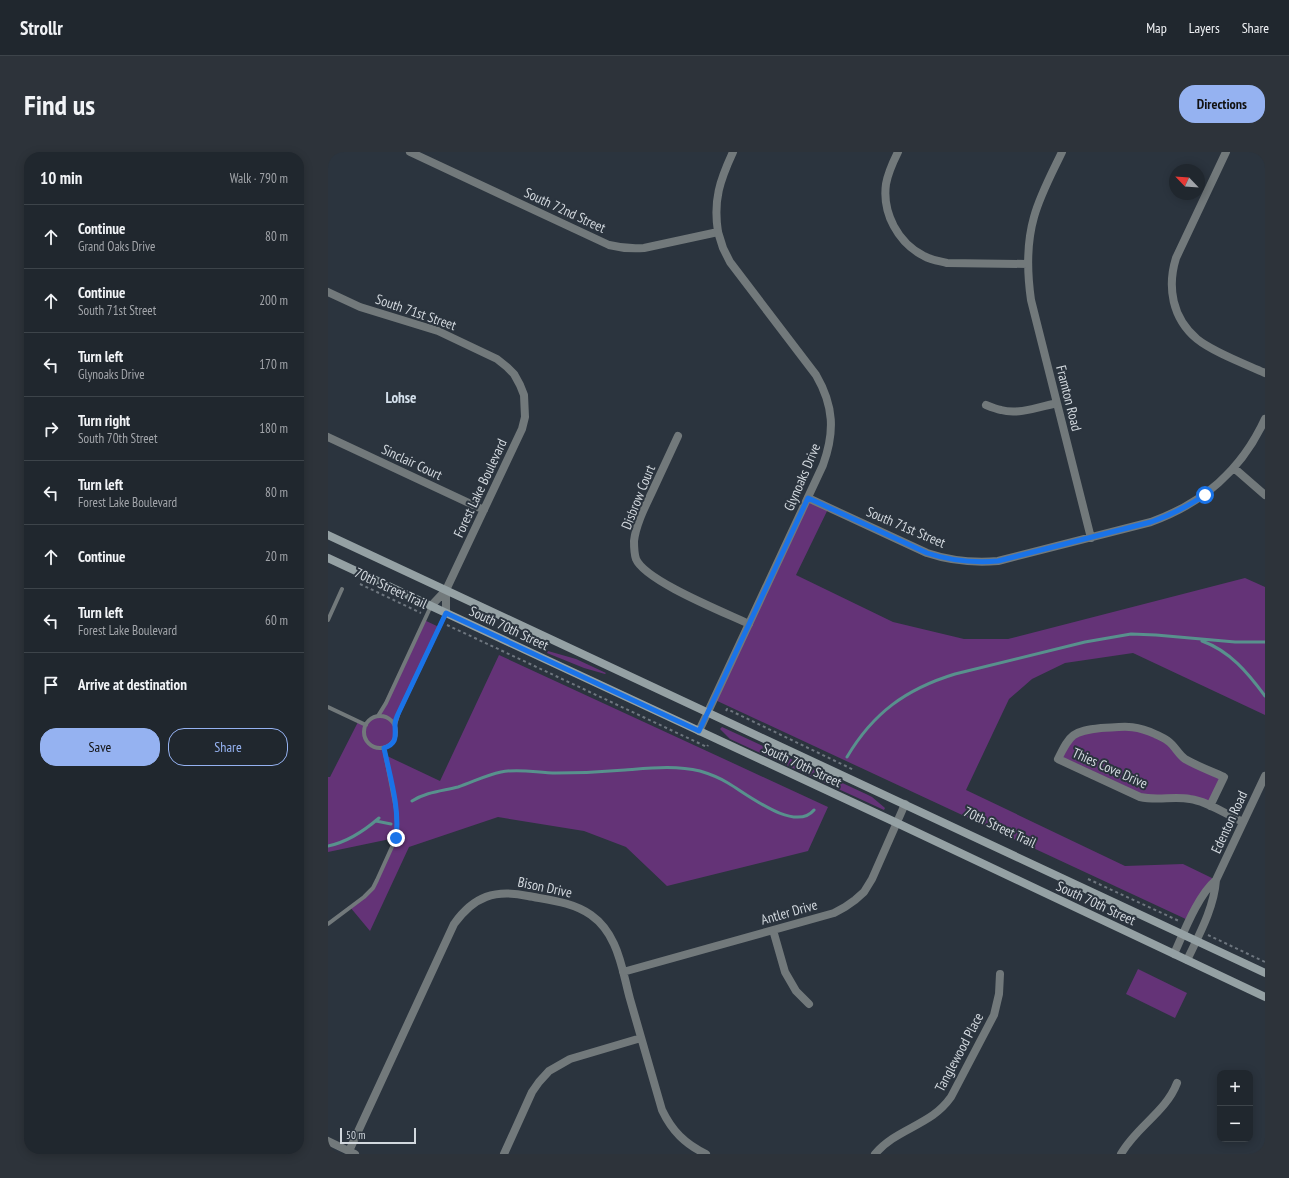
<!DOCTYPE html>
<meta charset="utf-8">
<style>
:root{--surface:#20272e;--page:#2d333a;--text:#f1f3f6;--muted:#a2a5aa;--line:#3d444a;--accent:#95b2f1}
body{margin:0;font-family:"PT Sans Narrow",sans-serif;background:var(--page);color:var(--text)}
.controls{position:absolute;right:12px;bottom:12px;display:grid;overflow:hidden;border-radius:8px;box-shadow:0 2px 10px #0003}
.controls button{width:36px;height:36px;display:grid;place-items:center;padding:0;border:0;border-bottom:1px solid var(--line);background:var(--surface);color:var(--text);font:20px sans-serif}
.compass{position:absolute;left:841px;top:12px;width:36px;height:36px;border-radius:50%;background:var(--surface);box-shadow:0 2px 10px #0003;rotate:295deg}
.scale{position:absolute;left:12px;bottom:10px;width:76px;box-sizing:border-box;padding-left:4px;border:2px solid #d2d8de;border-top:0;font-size:11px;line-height:14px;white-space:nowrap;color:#d2d8de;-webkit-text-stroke:3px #2b343e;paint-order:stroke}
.stop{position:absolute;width:12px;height:12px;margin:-9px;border:3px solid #1a73e8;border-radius:50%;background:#fff}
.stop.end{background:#1a73e8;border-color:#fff;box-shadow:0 1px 4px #0008}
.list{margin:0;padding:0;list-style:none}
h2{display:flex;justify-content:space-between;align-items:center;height:52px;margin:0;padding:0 16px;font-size:17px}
h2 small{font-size:13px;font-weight:400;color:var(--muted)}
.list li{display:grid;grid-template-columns:26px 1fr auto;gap:12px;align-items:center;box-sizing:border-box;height:64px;padding:0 16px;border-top:1px solid var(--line)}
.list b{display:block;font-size:15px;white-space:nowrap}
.list p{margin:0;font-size:13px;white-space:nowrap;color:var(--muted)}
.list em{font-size:13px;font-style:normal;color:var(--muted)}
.actions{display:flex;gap:8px;padding:12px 16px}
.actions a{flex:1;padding:9px 0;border:1px solid var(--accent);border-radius:16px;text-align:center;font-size:14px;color:var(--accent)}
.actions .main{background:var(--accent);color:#111}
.icon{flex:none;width:22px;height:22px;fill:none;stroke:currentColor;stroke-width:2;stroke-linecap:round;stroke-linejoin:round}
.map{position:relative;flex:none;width:937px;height:1002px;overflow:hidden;border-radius:16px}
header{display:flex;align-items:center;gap:24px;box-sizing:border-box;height:56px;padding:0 20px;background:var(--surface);border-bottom:1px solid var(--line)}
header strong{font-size:19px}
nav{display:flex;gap:22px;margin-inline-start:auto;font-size:14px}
.intro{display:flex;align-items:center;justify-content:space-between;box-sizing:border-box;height:96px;padding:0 24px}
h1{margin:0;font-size:28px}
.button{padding:10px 18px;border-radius:16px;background:var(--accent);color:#111;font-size:14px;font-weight:700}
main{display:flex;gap:24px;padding:0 24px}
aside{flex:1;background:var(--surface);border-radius:16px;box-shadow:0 2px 10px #0003}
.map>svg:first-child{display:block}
</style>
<header>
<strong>Strollr</strong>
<nav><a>Map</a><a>Layers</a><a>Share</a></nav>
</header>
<div class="intro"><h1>Find us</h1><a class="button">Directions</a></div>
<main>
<aside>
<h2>10 min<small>Walk · 790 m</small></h2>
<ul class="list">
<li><svg class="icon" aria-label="ahead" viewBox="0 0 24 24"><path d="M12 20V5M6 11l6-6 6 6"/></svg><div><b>Continue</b><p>Grand Oaks Drive</p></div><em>80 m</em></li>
<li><svg class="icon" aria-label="ahead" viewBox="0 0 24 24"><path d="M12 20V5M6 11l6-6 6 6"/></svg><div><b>Continue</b><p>South 71st Street</p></div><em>200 m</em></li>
<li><svg class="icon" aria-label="left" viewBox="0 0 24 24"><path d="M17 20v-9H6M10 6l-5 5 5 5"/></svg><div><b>Turn left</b><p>Glynoaks Drive</p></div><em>170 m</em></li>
<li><svg class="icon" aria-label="right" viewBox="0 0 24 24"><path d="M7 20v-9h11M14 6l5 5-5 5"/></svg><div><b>Turn right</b><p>South 70th Street</p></div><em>180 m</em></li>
<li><svg class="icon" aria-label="left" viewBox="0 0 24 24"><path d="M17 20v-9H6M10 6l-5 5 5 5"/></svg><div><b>Turn left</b><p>Forest Lake Boulevard</p></div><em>80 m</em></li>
<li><svg class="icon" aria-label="ahead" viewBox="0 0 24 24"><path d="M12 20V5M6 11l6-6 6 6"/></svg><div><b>Continue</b></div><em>20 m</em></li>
<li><svg class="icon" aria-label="left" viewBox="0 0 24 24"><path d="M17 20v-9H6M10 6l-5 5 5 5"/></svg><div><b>Turn left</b><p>Forest Lake Boulevard</p></div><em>60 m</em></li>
<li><svg class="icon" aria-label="arrive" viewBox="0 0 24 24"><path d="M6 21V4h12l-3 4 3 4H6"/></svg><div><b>Arrive at destination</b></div></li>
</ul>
<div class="actions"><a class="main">Save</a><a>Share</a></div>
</aside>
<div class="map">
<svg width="937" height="1002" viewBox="0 0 937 1002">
<rect width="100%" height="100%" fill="#2b343e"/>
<path fill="#643377" d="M480,346L501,355L468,423L565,470L636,487H680L917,426L937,435V563L805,501L737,511L704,527L681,547L638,638L797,714L855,712L888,728L862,769L385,547Z
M96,468L111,475L67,573C70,583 66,592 56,595L57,603L112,629L171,503L500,655L480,699L339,734L298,695L256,679L170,665L81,695L42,779L22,755L45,736L67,686L0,700V625H2L30,570L38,573L43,567L50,564Z
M220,499L248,507L278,521L277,522L256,516L219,501Z
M394,575L538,642L544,645L557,656L556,658L402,587L392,577Z
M756,578H819L852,602L896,625L882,654L873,650L822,647L730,607L738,590Z
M810,817L859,841L847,866L798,842Z"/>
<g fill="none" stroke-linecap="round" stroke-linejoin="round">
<path stroke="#58918d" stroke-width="3" d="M874,489C902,499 920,521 937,544
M519,605C545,561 578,537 627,522L757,490L803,482L828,483L907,490H937
M84,649C98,640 114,639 130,635C145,630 158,623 173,620C191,616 210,621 228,621C251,621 274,620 297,618C322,616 348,613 372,619C382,622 392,626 400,631C419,642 467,681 486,658
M48,669L63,672
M0,694C20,690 36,679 51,666"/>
<path stroke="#6e767f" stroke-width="2" stroke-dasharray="3 3" stroke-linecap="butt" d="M32,432L93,461
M119,473L379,595L380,593
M398,559L399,557L526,618
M760,727L851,769
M880,783L937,810"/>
<path stroke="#72797b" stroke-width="4" d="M0,468L14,437
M0,555L38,573
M50,564L58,551L103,454
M36 580a16 16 0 1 1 32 0a16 16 0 1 1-32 0Z
M67,573L71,560L118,461
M0,772L36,745L45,736L49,728L68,686L69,671L68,657L56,596"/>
<path stroke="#72797b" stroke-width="8" d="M82,0L281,93C293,96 304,97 316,96L390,80C385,48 392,28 405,0
M570,0C565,10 560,21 558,32C554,61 570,91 596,104C603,108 611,109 619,111L700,112
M734,0C724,21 712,43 706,65C698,93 699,120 703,148L763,386
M898,0L848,106C839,135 844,166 869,187C885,200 917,212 937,221
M0,140L32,155L110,179L169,207L179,215L186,222L192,233L196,243L197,265L194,277L118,438L103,454
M658,253C663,255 668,257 673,258C690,263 711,255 729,251
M350,284C341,303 333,321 324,340C317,355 308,372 306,389C306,395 306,401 308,407C317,429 398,461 421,472
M0,285L156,358
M906,316L937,343
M480,346L599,401C623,409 645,411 670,409L823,370C875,351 913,319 937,267
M118,461V438
M882,654L896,625C883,619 869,614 857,607C850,602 847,594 840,589C836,586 831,584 827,582C806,572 795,575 773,576C745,579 742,582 730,607L812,645C829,649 845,644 862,647C879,649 899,663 915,670
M445,778L457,820L468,839L481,852
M846,802C856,780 870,743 888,728
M859,808C871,783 886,756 888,728L937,624
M295,820L506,761L517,755L527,748L536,740L544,727L577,652
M0,989L27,1002
M21,999L126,772C146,744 167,737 200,744C221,748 245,750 263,763C273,770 281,781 286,792C294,809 297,829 302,847C313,884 323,921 334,958C344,979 357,992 378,1002
M176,1002L204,940L211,930L221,919L242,907L313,886
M547,1002C563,983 585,977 605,963C612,958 618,952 623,945L666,863L671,842L672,822
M793,1002C808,975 838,960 849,931"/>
<path stroke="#72797b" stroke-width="8" d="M371,579L495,313C507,280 506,254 488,223L402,110L395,96L390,80"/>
<path stroke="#95a1a4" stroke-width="8" d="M0,383L937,821
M0,406L569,671L937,845"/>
</g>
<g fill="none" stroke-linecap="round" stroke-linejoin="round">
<path stroke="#1a73e8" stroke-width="5" d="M68,686C72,656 62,625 56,596C70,591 67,584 67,572C67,568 69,564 71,560L118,461L371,579L480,346L599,401C623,409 645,411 670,409L823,370C843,363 860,354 877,343"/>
</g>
<g text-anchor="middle" stroke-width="4" stroke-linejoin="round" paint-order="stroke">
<g font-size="14" fill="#d2d8de" stroke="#2b343e">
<text transform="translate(237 58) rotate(25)" y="5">South 72nd Street</text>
<text transform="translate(88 160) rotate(19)" y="5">South 71st Street</text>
<text transform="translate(741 246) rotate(76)" y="5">Framton Road</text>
<text transform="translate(84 310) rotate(25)" y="5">Sinclair Court</text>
<text transform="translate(474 325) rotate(-67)" y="5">Glynoaks Drive</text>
<text transform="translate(152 336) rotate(-65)" y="5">Forest Lake Boulevard</text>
<text transform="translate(310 345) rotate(-68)" y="5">Disbrow Court</text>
<text transform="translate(578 375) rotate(23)" y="5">South 71st Street</text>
<text transform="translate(63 436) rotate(25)" y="5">70th Street Trail</text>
<text transform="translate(181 476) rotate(25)" y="5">South 70th Street</text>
<text transform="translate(474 613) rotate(25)" y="5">South 70th Street</text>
<text transform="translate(782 616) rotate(24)" y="5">Thies Cove Drive</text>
<text transform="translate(901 670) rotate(-65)" y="5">Edenton Road</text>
<text transform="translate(672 675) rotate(25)" y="5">70th Street Trail</text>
<text transform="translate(217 735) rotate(12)" y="5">Bison Drive</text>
<text transform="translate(768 751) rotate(25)" y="5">South 70th Street</text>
<text transform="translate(461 760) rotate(-16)" y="5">Antler Drive</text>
<text transform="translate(631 900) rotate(-62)" y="5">Tanglewood Place</text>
</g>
<g font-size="15" font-weight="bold" fill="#d4e0ec" stroke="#2b343e">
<text x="73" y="251">Lohse</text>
</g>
</g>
</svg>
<div class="controls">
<button>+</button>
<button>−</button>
</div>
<svg class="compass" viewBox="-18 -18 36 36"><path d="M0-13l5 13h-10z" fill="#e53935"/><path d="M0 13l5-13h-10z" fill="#a2a5aa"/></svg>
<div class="scale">50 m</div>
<div class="stop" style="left:877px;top:343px"></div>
<div class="stop end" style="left:68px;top:686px"></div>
</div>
</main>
